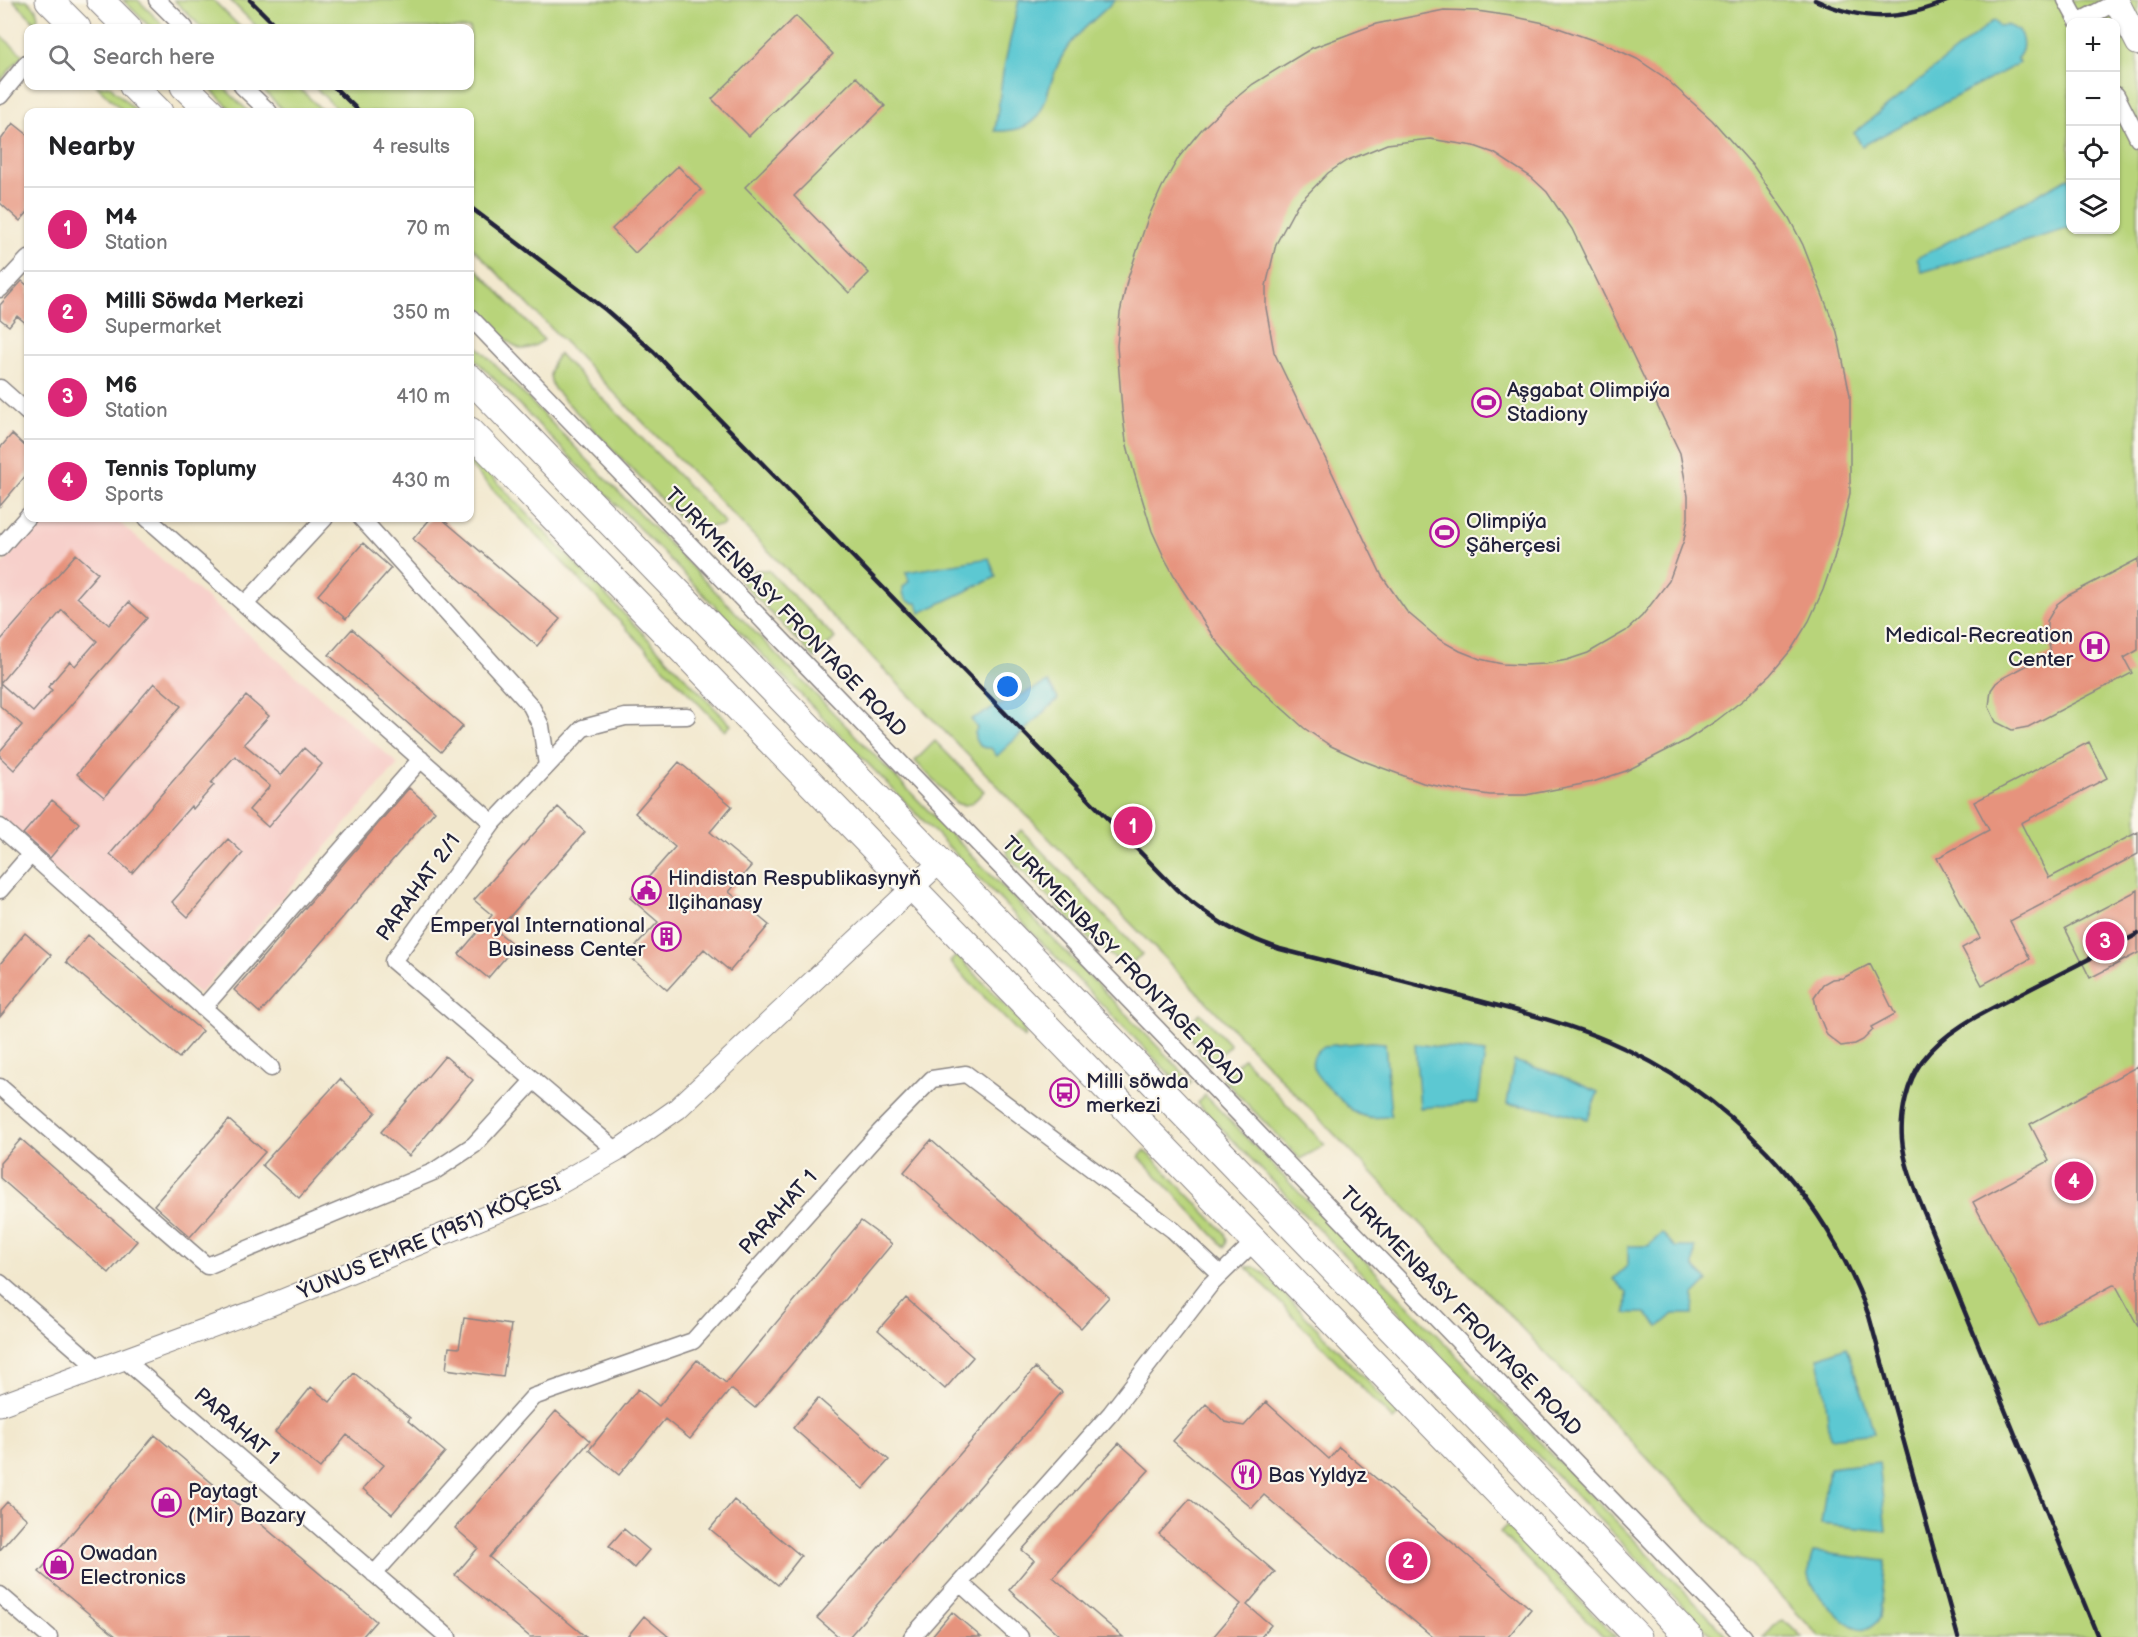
<!DOCTYPE html>
<meta charset="utf-8">
<style>
:root{--surface:#fff;--page:#f6f6f6;--text:#202124;--muted:#757577;--line:#e0e0e0;--accent:#db2777}
body{margin:0;font-family:"Balsamiq Sans",sans-serif;background:var(--page);color:var(--text)}
.controls{position:absolute;right:18px;top:18px;display:grid;overflow:hidden;border-radius:12px;box-shadow:0 2px 4px #0004}
.controls button{width:54px;height:54px;display:grid;place-items:center;padding:0;border:0;border-bottom:2px solid var(--line);background:var(--surface);color:var(--text);font:30px sans-serif}
.you{position:absolute;left:1008px;top:687px;width:21px;height:21px;margin:-15px;border:4px solid #fff;border-radius:50%;background:#1a73e8;box-shadow:0 0 0 9px #1a73e833}
.badge{display:grid;place-items:center;width:39px;height:39px;border-radius:50%;background:var(--accent);color:#fff;font-size:20px;font-weight:700}
.pin{position:absolute;translate:-50% -50%;border:3px solid #fff;box-shadow:0 2px 6px #0006}
.list{margin:0;padding:0;list-style:none}
h2{display:flex;justify-content:space-between;align-items:center;height:78px;margin:0;padding:0 24px;font-size:26px}
h2 small{font-size:20px;font-weight:400;color:var(--muted)}
.list li{display:grid;grid-template-columns:39px 1fr auto;gap:18px;align-items:center;box-sizing:border-box;height:84px;padding:0 24px;border-top:2px solid var(--line)}
.list b{display:block;font-size:22px;white-space:nowrap}
.list p{margin:0;font-size:20px;white-space:nowrap;color:var(--muted)}
.list em{font-size:20px;font-style:normal;color:var(--muted)}
.icon{flex:none;width:33px;height:33px;fill:none;stroke:currentColor;stroke-width:2;stroke-linecap:round;stroke-linejoin:round}
.map{position:relative;flex:none;width:2138px;height:1637px;overflow:hidden}
.search{position:absolute;background:var(--surface);box-shadow:0 2px 4px #0004;left:24px;top:24px;width:450px;height:66px;display:flex;align-items:center;gap:15px;box-sizing:border-box;padding:0 21px;border-radius:12px;color:var(--muted);font-size:22px}
.panel{position:absolute;background:var(--surface);box-shadow:0 2px 4px #0004;left:24px;top:108px;width:450px;height:414px;border-radius:12px}
.map>svg:first-child{display:block}
</style>
<div class="map">
<svg width="2138" height="1637" viewBox="0 0 2138 1637">
<rect width="100%" height="100%" fill="#fbf7ec"/>
<filter id="ink" filterUnits="userSpaceOnUse"><feTurbulence type="fractalNoise" baseFrequency=".0167" numOctaves="2"/><feDisplacementMap in="SourceGraphic" scale="12" xChannelSelector="R" yChannelSelector="G"/><feConvolveMatrix kernelMatrix="1 2 1 2 8 2 1 2 1" color-interpolation-filters="sRGB"/></filter>
<filter id="wash" filterUnits="userSpaceOnUse"><feTurbulence type="fractalNoise" baseFrequency=".008" numOctaves="4" result="noise"/><feDisplacementMap in="SourceGraphic" scale="24" xChannelSelector="R" yChannelSelector="G"/><feGaussianBlur stdDeviation="1.35" result="paint"/><feColorMatrix in="noise" values="0 0 0 0 0 0 0 0 0 0 0 0 0 0 0 0 0 1.4 0 .05"/><feComposite in="paint" operator="in"/></filter>
<g filter="url(#wash)">
<rect width="100%" height="100%" fill="#f2e8ce"/>
<path fill="#f7d0cb" d="M43,518H114L398,764L199,994L0,823V567Z"/>
<path fill="#b8d47a" stroke="#6d7b5a" stroke-width="1.5" fill-rule="evenodd" d="M13,0H27L36,9L38,17L36,23Z
M123,0H138L166,28H151Z
M174,0H213L241,28H202Z
M230,0H2138V1637H1820L1033,822L470,245V112H340L314,86H470V28H258ZM2070,22H2116V230H2070Z
M0,35L23,55L0,81Z
M97,86H110L137,112H124Z
M207,86H222L249,112H234Z
M259,86H297L324,112H285Z
M470,262L544,340C538,344 531,349 523,349C507,347 481,313 470,301Z
M470,339L1192,1082L1185,1090L470,354Z
M559,354L725,523L722,526L693,527L685,524L555,390C547,377 549,366 559,354Z
M470,454L731,725L725,731L470,466Z
M768,570L835,638L815,658L740,581C741,569 758,571 768,570Z
M935,741L984,791C975,801 969,809 956,803L915,761Z
M1021,830L1142,954L1128,968L1090,940L1008,856L1006,845Z
M957,955L1020,1021L1026,1036L1024,1038L950,962Z
M1200,1013L1230,1045L1210,1065L1202,1056L1187,1029V1025Z
M1243,1058L1325,1145L1300,1159L1222,1078Z
M1205,1095L1728,1637H1713L1197,1103Z
M1145,1150L1225,1233L1227,1241L1225,1247L1139,1157Z
M1246,1267H1254L1265,1274L1399,1414L1393,1420Z
M1507,1525L1616,1637H1603L1500,1532Z
M1782,1621L1789,1624L1802,1637H1763L1773,1625Z"/>
<path fill="#5bc8d2" stroke="#3e7586" stroke-width="1.5" d="M1019,0H1115C1098,17 1077,32 1064,53C1040,91 1054,133 995,131L1003,72Z
M1994,20L1998,26L2007,25L2019,31C2024,41 2025,50 2017,58L2020,63L1862,146L1854,133Z
M2070,177V228L1922,272L1917,258Z
M989,558L996,577L920,613L917,603C907,604 902,596 903,587L909,581L906,572Z
M1048,682L1058,699L997,756L991,748C978,749 971,739 977,728L971,719Z
M1371,1042L1385,1043L1391,1116C1380,1118 1368,1119 1358,1114C1349,1110 1343,1102 1336,1095C1322,1081 1298,1064 1324,1046Z
M1415,1044L1485,1053L1478,1103L1420,1108Z
M1514,1061L1556,1074L1598,1092L1588,1119L1543,1108L1507,1104Z
M1662,1233L1675,1247H1695L1694,1267L1708,1281L1694,1295L1693,1314H1674L1659,1327L1646,1313H1626L1627,1293L1613,1279L1628,1265V1246H1648Z
M1846,1347L1865,1401L1874,1433L1830,1438L1825,1393L1818,1358Z
M1879,1462L1886,1531L1821,1524L1829,1468Z
M1813,1552L1886,1561L1880,1618C1867,1637 1849,1627 1836,1613C1825,1602 1812,1591 1809,1575C1808,1567 1810,1560 1813,1552Z"/>
<g id="blocks">
<path fill="#e6937d" fill-rule="evenodd" d="M1444,10L1477,11L1511,16L1544,23L1607,45L1637,59L1664,77L1712,120L1754,167L1789,218L1803,245L1837,332L1850,395V493L1843,525L1834,558L1823,590L1809,621L1791,650L1770,675L1743,700L1716,721L1687,740L1626,771L1593,782L1526,795H1490L1456,790L1423,783L1361,760L1331,746L1304,728L1256,685L1234,662L1214,638L1180,586L1165,559L1152,531L1134,472L1126,441L1122,410L1117,346L1120,313L1127,281L1148,218L1162,187L1179,157L1201,130L1226,106L1253,84L1312,48L1376,24ZM1430,139L1474,146L1494,153L1531,177L1547,192L1572,229L1680,453L1688,496V518L1684,540L1669,581L1642,616L1626,631L1588,653L1567,660L1545,664L1524,665L1502,664L1480,659L1460,651L1440,640L1407,612L1382,576L1274,352L1266,308V286L1276,244L1297,205L1328,173L1346,161L1387,144Z
M796,16L833,54L749,136L712,99Z
M856,77L885,106L794,196L869,273L849,293L745,187Z
M13,123L28,135V212L20,221L0,203V141Z
M678,166L701,190L635,253L612,229Z
M22,281L28,286V325L17,316L9,326L0,319V305Z
M12,434L28,449V473L0,506V448Z
M431,518H441L560,619L537,646L413,539Z
M363,543L391,568L346,619L318,595Z
M76,554L98,573L77,597L109,625L129,602L147,618L14,770L0,757V751L22,725L0,706V683L33,712L52,690L48,687L70,661L75,666L97,641L62,610L0,683V641Z
M2138,559V650L2124,658L2132,673L2028,727L2012,730L1996,722L1989,707L1991,690L1996,683L2003,678L2051,653L2047,636V621L2057,604L2069,595Z
M352,629L463,726L441,752L329,655Z
M154,683L181,706L104,797L77,774Z
M246,696L269,716L244,744L281,775L304,748L322,764L268,827L249,810L270,786L235,756L211,783L214,785L193,809L191,806L132,873L110,854Z
M2089,742L2107,778L2021,823L2049,878L2138,832V854L2010,921L2030,959L1982,985L1962,948L1980,938L1937,858L1989,830L1974,802Z
M679,762L732,806L710,832L751,866L729,892L769,925L730,971L704,949L667,990L628,955L658,922L630,898L675,847L635,813Z
M409,788L435,811L260,1013L234,990Z
M52,800L79,823L50,858L23,834Z
M558,807L585,832L497,931L515,946L488,978L459,954L492,915L474,900Z
M228,839L243,853L188,917L172,902Z
M2138,890V953L2090,978L2065,928Z
M25,933L51,955L0,1017V964Z
M88,935L202,1031L179,1058L66,962Z
M1870,964L1895,1014L1871,1027L1873,1030L1863,1040L1855,1044L1841,1046L1827,1035L1817,1011L1814,997L1823,984L1832,979L1843,978Z
M445,1056L473,1080L409,1156L381,1132Z
M2138,1066V1326L2115,1284L2039,1325L1973,1202L2049,1161L2030,1124Z
M340,1079L376,1112L299,1198L262,1165Z
M229,1120L265,1152L190,1237L154,1205Z
M21,1139L137,1241L109,1273L0,1178V1163Z
M931,1140L1109,1297L1081,1328L904,1172Z
M861,1221L892,1244L755,1408L731,1389L690,1439L665,1419L619,1475L589,1450L638,1389L659,1406L697,1360L726,1383Z
M906,1298L973,1357L945,1389L878,1330Z
M464,1318L511,1325L503,1377L446,1369L449,1347L459,1348Z
M1035,1368L1062,1392L849,1637H839L817,1618Z
M354,1373L410,1418L408,1421L445,1452L392,1514L363,1489L384,1465L347,1435L320,1468L275,1432L311,1387L330,1402Z
M818,1398L889,1460L863,1489L793,1428Z
M1266,1402L1329,1459L1339,1447L1531,1609L1508,1637H1433L1264,1495L1252,1508L1173,1441L1206,1404L1225,1422L1244,1426Z
M556,1411L590,1441L489,1557L586,1637H530L455,1575L478,1548L455,1528Z
M155,1435L376,1621L362,1637H117L39,1572Z
M1119,1443L1149,1470L1053,1577L1123,1637H1061L1009,1590L1034,1560L1022,1550Z
M1190,1499L1275,1572L1247,1605L1271,1625L1261,1637H1213L1241,1604L1159,1534Z
M734,1500L801,1556L778,1585L710,1529Z
M7,1502L27,1519L0,1550V1510Z
M624,1529L649,1550L634,1568L609,1546Z
M952,1612L981,1637H931Z
M644,1616L669,1637H627Z"/>
</g>
</g>
<g filter="url(#ink)">
<use href="#blocks" fill-opacity="0" stroke="#8a8584" stroke-width="1.5"/>
<g fill="none" stroke-linecap="round" stroke-linejoin="round">
<defs>
<path id="minor" d="M157,0L185,28
M2066,0L2078,22
M2078,22L2120,0
M242,86L269,112
M2116,95L2138,138
M0,96L28,62
M0,289L28,259
M470,317L1744,1637
M0,388L28,413
M147,518L493,823
M361,518L531,706L541,726L547,765
M0,548L28,516
M245,604L325,518
M0,827L271,1068
M0,890L31,854
M203,1008L421,759
M0,1087L207,1266L433,1172L474,1145L534,1080
M617,1151L393,961L493,823L583,728L625,717L687,716
M0,1283L99,1369
M125,1360L448,1637
M374,1574L533,1397L693,1341L880,1132L932,1079L966,1074L1173,1230L1220,1274
M960,1583L1020,1637
M0,1595L49,1637
M912,1637L1111,1413L1210,1285L1255,1241"/>
<path id="tertiary" d="M0,1405L268,1306L541,1194L617,1151L677,1109L939,863"/>
<path id="secondary" d="M2116,0L2138,43"/>
<path id="primary" d="M49,0L77,28
M100,0L128,28
M133,86L159,112
M184,86L211,112
M470,378L976,899L1689,1637
M470,431L1638,1637"/>
</defs>
<use href="#minor" stroke="#8a8584" stroke-width="19"/>
<use href="#tertiary" stroke="#8a8584" stroke-width="23"/>
<use href="#secondary" stroke="#8a8584" stroke-width="26"/>
<use href="#primary" stroke="#8a8584" stroke-width="29"/>
<use href="#minor" stroke="#fff" stroke-width="16"/>
<use href="#tertiary" stroke="#fff" stroke-width="21"/>
<use href="#secondary" stroke="#fff" stroke-width="24"/>
<use href="#primary" stroke="#fff" stroke-width="27"/>
<path stroke="#22223b" stroke-width="4.5" d="M250,0L278,28
M1815,0C1863,22 1901,21 1949,0
M333,86L360,112
M470,207L606,310L654,352L1176,889C1213,921 1234,933 1280,949C1343,965 1406,982 1469,998C1516,1011 1563,1022 1608,1041C1728,1092 1824,1193 1869,1316L1958,1637
M2098,1637L1928,1222C1918,1196 1904,1167 1902,1139C1900,1113 1907,1082 1922,1061C1948,1026 1994,1008 2032,988C2067,970 2103,952 2138,934"/>
</g>
</g>
<defs>
<symbol id="stadium-ring" viewBox="-11 -11 22 22"><circle r="9.5" fill="#fbf7ec" stroke="#b5179e" stroke-width="1.5"/><path d="M0-5a6.5 5 0 1 0 0 10a6.5 5 0 1 0 0-10ZM-3.5-1.8h7v3.6h-7Z" fill="#b5179e"/></symbol>
<symbol id="hospital-ring" viewBox="-11 -11 22 22"><circle r="9.5" fill="#fbf7ec" stroke="#b5179e" stroke-width="1.5"/><path d="M-5-5h3v3.5h4V-5h3V5h-3V1.5h-4V5h-3Z" fill="#b5179e"/></symbol>
<symbol id="civic-ring" viewBox="-11 -11 22 22"><circle r="9.5" fill="#fbf7ec" stroke="#b5179e" stroke-width="1.5"/><path d="M-.6-6.5H3V-4.5H.6V-3L4-1V1h2V6H-6V1h2V-1L-.6-3ZM-1.2 2.5V6h2.4V2.5Z" fill="#b5179e"/></symbol>
<symbol id="building-ring" viewBox="-11 -11 22 22"><circle r="9.5" fill="#fbf7ec" stroke="#b5179e" stroke-width="1.5"/><path d="M-4-6H4V6H1V3H-1V6H-4ZM-2.5-4.3h1.7v1.8h-1.7ZM.8-4.3h1.7v1.8H.8ZM-2.5-1h1.7V.8h-1.7ZM.8-1h1.7V.8H.8Z" fill="#b5179e"/></symbol>
<symbol id="bus-ring" viewBox="-11 -11 22 22"><circle r="9.5" fill="#fbf7ec" stroke="#b5179e" stroke-width="1.5"/><path d="M-5-6H5V4H4V6H2V4H-2V6H-4V4H-5ZM-3.5-4V0h7V-4ZM-3.5 1.2v1.5H-2V1.2ZM2 1.2v1.5H3.5V1.2Z" fill="#b5179e"/></symbol>
<symbol id="restaurant-ring" viewBox="-11 -11 22 22"><circle r="9.5" fill="#fbf7ec" stroke="#b5179e" stroke-width="1.5"/><path d="M-5-6h1v4h1v-4h1v4h1v-4h1v5L-1.5 .5V6h-2V.5L-5-1ZM5-6V6H3V1.5H1.5Q1.5-4 5-6Z" fill="#b5179e"/></symbol>
<symbol id="shop-ring" viewBox="-11 -11 22 22"><circle r="9.5" fill="#fbf7ec" stroke="#b5179e" stroke-width="1.5"/><path d="M-5-2.5h2.3a2.7 3.5 0 0 1 5.4 0H5L5.5 6h-11ZM-1.5-2.5h3a1.5 2.3 0 0 0-3 0Z" fill="#b5179e"/></symbol>
</defs>
<g fill-rule="evenodd">
<use href="#stadium-ring" x="1470" y="386" width="33" height="33"/>
<use href="#stadium-ring" x="1428" y="516" width="33" height="33"/>
<use href="#hospital-ring" x="2078" y="630" width="33" height="33"/>
<use href="#civic-ring" x="630" y="874" width="33" height="33"/>
<use href="#building-ring" x="650" y="920" width="33" height="33"/>
<use href="#bus-ring" x="1048" y="1076" width="33" height="33"/>
<use href="#restaurant-ring" x="1230" y="1458" width="33" height="33"/>
<use href="#shop-ring" x="150" y="1486" width="33" height="33"/>
<use href="#shop-ring" x="42" y="1548" width="33" height="33"/>
</g>
<g text-anchor="middle" stroke-width="4.5" stroke-linejoin="round" paint-order="stroke">
<g font-size="21" fill="#22223b" stroke="#fbf7ec" text-anchor="start">
<text x="1507" y="397">Aşgabat Olimpiýa<tspan x="1507" dy="24">Stadiony</tspan></text>
<text x="1466" y="528">Olimpiýa<tspan x="1466" dy="24">Şäherçesi</tspan></text>
<text x="2073" y="642" text-anchor="end">Medical-Recreation<tspan x="2073" dy="24">Center</tspan></text>
<text x="668" y="885">Hindistan Respublikasynyň<tspan x="668" dy="24">Ilçihanasy</tspan></text>
<text x="645" y="932" text-anchor="end">Emperyal International<tspan x="645" dy="24">Business Center</tspan></text>
<text x="1086" y="1088">Milli söwda<tspan x="1086" dy="24">merkezi</tspan></text>
<text x="1268" y="1482">Bas Yyldyz</text>
<text x="188" y="1498">Paytagt<tspan x="188" dy="24">(Mir) Bazary</tspan></text>
<text x="80" y="1560">Owadan<tspan x="80" dy="24">Electronics</tspan></text>
</g>
<g font-size="21" fill="#22223b" stroke="#fbf7ec">
<text transform="translate(786 612) rotate(46)" y="7">TURKMENBASY FRONTAGE ROAD</text>
<text transform="translate(418 887) rotate(-54)" y="7">PARAHAT 2/1</text>
<text transform="translate(1123 961) rotate(46)" y="7">TURKMENBASY FRONTAGE ROAD</text>
<text transform="translate(778 1212) rotate(-48)" y="7">PARAHAT 1</text>
<text transform="translate(429 1238) rotate(-23)" y="7">ÝUNUS EMRE (1951) KÖÇESI</text>
<text transform="translate(1461 1311) rotate(46)" y="7">TURKMENBASY FRONTAGE ROAD</text>
<text transform="translate(237 1426) rotate(41)" y="7">PARAHAT 1</text>
</g>
</g>
</svg>
<div class="controls">
<button>+</button>
<button>−</button>
<button><svg class="icon" aria-label="locate" viewBox="0 0 24 24"><circle cx="12" cy="12" r="6"/><path d="M12 2v4M12 18v4M2 12h4M18 12h4"/></svg></button>
<button><svg class="icon" aria-label="layers" viewBox="0 0 24 24"><path d="M12 4l9 5-9 5-9-5zM3 14l9 5 9-5"/></svg></button>
</div>
<div class="you"></div>
<div class="pin badge" style="left:1133px;top:826px">1</div>
<div class="pin badge" style="left:1408px;top:1561px">2</div>
<div class="pin badge" style="left:2105px;top:941px">3</div>
<div class="pin badge" style="left:2074px;top:1181px">4</div>
<div class="search"><svg class="icon" aria-label="search" viewBox="0 0 24 24"><circle cx="10" cy="10" r="6"/><path d="M15 15l6 6"/></svg>Search here</div>
<section class="panel">
<h2>Nearby<small>4 results</small></h2>
<ul class="list">
<li><span class="badge">1</span><div><b>M4</b><p>Station</p></div><em>70 m</em></li>
<li><span class="badge">2</span><div><b>Milli Söwda Merkezi</b><p>Supermarket</p></div><em>350 m</em></li>
<li><span class="badge">3</span><div><b>M6</b><p>Station</p></div><em>410 m</em></li>
<li><span class="badge">4</span><div><b>Tennis Toplumy</b><p>Sports</p></div><em>430 m</em></li>
</ul>
</section>
</div>
